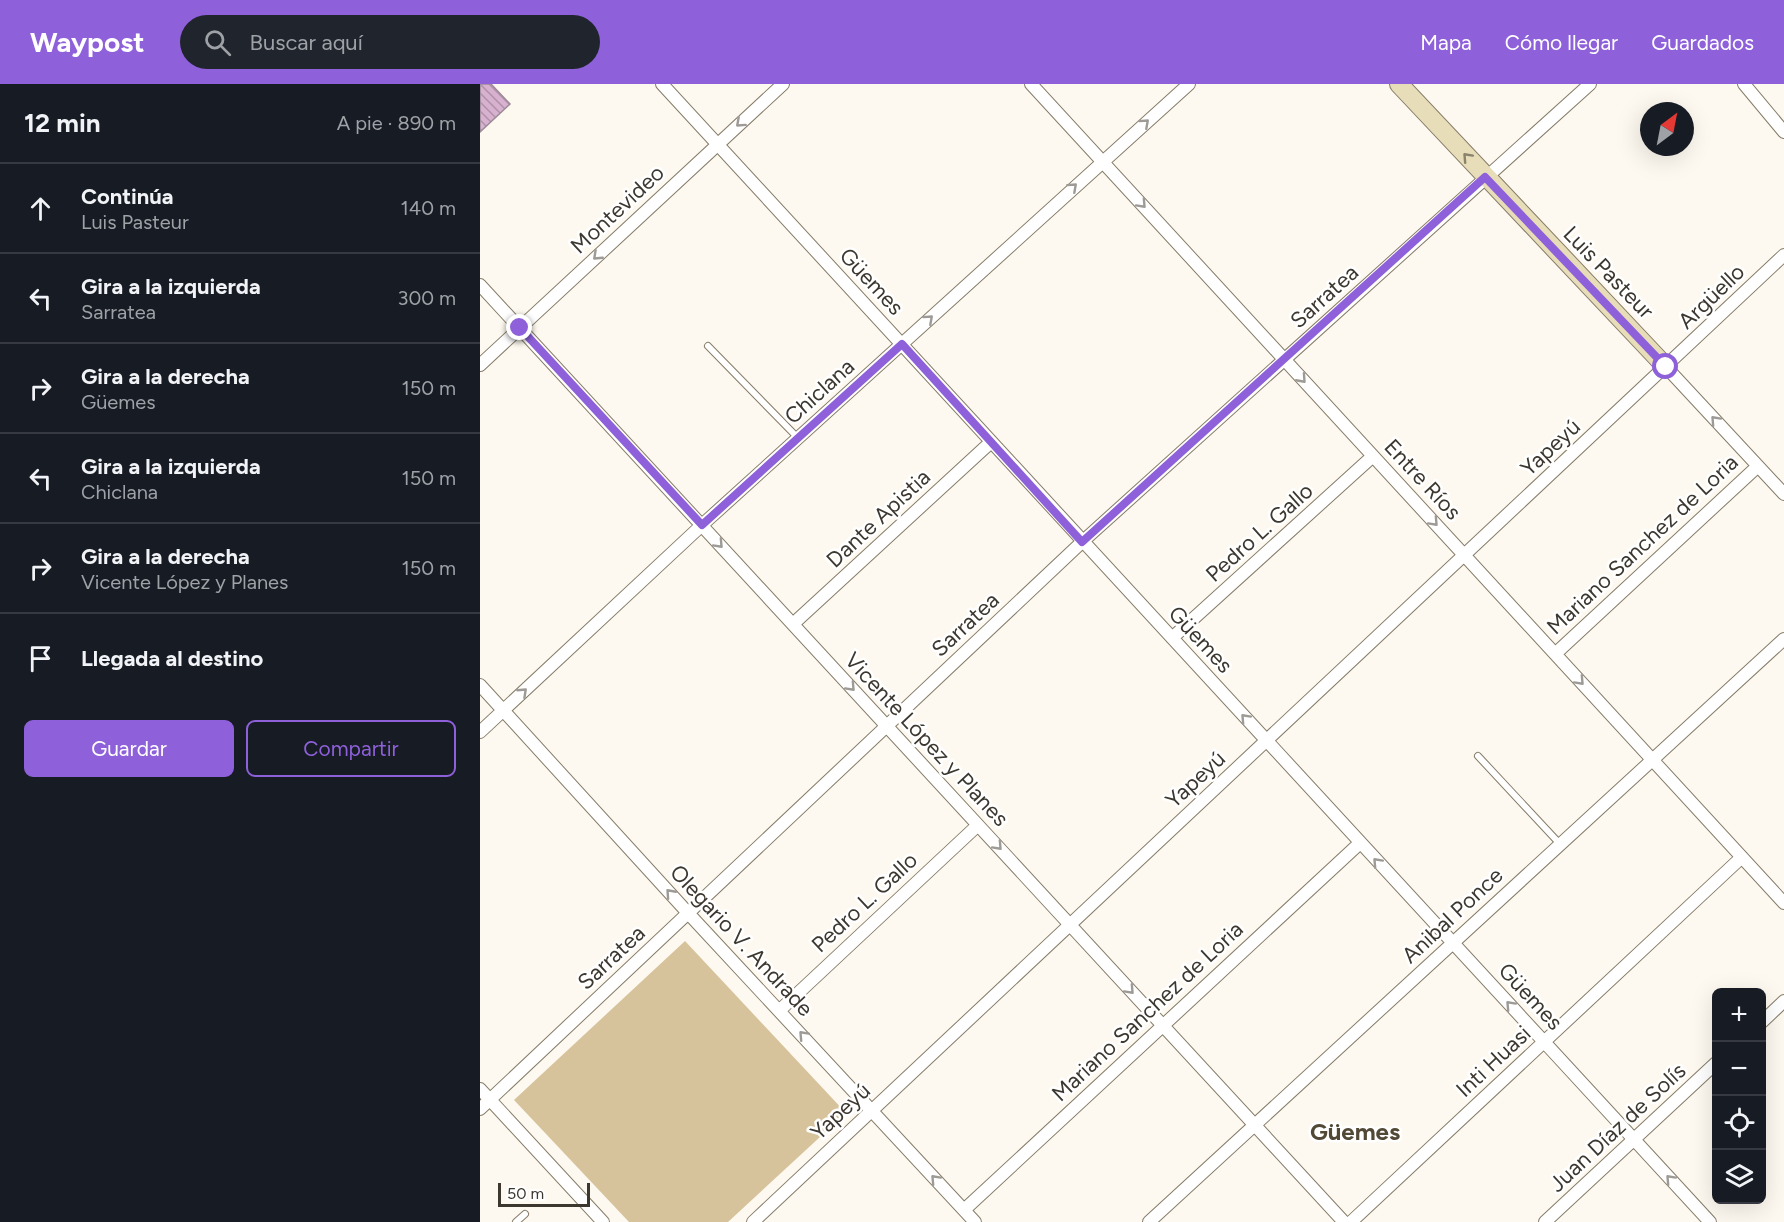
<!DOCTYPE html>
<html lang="es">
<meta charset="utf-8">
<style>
:root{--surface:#171b24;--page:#20242c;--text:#f1f3f6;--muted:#9ea1a6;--line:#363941;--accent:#8e60da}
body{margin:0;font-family:Figtree,sans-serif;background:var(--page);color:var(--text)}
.controls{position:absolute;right:18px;bottom:18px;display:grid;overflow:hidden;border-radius:9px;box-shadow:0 6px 24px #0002}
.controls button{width:54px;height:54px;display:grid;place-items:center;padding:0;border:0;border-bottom:2px solid var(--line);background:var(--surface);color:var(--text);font:30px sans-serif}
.compass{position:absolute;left:1160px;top:18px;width:54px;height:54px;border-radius:50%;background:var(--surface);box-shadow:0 6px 24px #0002;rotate:32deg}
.scale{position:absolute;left:18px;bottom:15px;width:92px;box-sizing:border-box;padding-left:6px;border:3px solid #3c372f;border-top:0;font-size:16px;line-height:21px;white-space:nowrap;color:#3c372f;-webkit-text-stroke:4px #fff;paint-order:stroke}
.stop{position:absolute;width:18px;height:18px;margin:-14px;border:4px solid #8e60da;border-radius:50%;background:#fff}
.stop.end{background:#8e60da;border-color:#fff;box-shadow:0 2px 6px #0008}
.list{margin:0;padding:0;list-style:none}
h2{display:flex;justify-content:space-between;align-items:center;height:78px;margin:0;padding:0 24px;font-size:26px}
h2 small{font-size:20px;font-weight:400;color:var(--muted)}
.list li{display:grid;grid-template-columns:39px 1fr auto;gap:18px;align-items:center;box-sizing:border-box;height:90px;padding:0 24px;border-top:2px solid var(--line)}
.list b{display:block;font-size:22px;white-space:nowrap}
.list p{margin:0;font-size:20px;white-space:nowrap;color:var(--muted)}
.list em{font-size:20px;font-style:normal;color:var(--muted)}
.actions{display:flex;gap:12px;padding:18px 24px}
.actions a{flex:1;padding:14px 0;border:2px solid var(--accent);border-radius:9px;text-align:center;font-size:21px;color:var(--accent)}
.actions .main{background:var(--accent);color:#fff}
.icon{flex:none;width:33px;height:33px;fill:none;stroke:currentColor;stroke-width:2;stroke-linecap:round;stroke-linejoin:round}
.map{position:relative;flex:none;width:1304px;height:1138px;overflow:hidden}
header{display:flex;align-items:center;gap:36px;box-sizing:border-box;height:84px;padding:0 30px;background:var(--accent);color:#fff}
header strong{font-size:28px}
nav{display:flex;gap:33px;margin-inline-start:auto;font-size:21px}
.search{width:420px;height:54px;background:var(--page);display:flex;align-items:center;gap:15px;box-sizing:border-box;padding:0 21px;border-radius:33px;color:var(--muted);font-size:22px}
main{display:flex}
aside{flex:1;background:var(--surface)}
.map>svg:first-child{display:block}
</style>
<header>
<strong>Waypost</strong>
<div class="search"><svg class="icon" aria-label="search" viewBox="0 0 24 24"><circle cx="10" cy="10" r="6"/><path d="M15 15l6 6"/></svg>Buscar aquí</div>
<nav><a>Mapa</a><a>Cómo llegar</a><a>Guardados</a></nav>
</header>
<main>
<aside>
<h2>12 min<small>A pie · 890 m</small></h2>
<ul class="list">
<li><svg class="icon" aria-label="ahead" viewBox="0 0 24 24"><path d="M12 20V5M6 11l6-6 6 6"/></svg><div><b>Continúa</b><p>Luis Pasteur</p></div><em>140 m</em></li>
<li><svg class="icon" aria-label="left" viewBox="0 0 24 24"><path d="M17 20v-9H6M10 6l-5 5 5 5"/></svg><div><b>Gira a la izquierda</b><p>Sarratea</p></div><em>300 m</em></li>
<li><svg class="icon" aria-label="right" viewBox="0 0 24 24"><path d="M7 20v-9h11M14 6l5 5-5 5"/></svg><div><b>Gira a la derecha</b><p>Güemes</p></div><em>150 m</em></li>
<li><svg class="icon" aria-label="left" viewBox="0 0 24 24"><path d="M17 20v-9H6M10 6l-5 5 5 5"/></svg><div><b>Gira a la izquierda</b><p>Chiclana</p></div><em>150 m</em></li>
<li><svg class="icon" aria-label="right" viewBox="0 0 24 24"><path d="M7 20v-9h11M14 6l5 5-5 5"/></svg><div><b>Gira a la derecha</b><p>Vicente López y Planes</p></div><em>150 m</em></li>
<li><svg class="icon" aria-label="arrive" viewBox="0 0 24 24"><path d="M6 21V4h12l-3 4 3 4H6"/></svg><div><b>Llegada al destino</b></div></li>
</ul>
<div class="actions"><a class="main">Guardar</a><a>Compartir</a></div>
</aside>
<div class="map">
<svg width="1304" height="1138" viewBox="0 0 1304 1138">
<defs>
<pattern id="building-back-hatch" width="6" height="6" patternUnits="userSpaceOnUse" patternTransform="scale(1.5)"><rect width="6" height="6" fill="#d7b1cf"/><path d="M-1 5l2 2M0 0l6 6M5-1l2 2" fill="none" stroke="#b091a8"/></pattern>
</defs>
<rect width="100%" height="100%" fill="#fdf9f0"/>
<path fill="#d7c39b" d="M205,857L366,1029L248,1138H149L34,1016Z"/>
<path fill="url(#building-back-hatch)" stroke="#9d8a99" stroke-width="1.5" d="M0,0H11L30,20L0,48Z"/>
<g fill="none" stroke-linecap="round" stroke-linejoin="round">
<defs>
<path id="lane" d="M228,262L318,354
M998,672L1080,760
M36,1138L45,1130"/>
<path id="street" d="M182,0L1230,1138
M551,0L1304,819
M1264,0L1304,48
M0,201L864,1138
M0,281L303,0
M1186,283L1304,410
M313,540L511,358
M692,554L893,372
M1075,570L1278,382
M0,601L208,829L495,1138
M0,648L222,441L709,0
M300,926L498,741
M1282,938L1304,917
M0,1005L123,1138
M0,1025L602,458L1110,0
M484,1126L880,759
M273,1138L1304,171
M669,1138L1304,555
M871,1138L1262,773
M1065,1138L1236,979"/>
<path id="secondary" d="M919,0L1186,283"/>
</defs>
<use href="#lane" stroke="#867c68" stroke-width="8"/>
<use href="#street" stroke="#867c68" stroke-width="14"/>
<use href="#secondary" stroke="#867c68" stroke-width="20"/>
<use href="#lane" stroke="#fff" stroke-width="6"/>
<use href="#street" stroke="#fff" stroke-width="12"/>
<use href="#secondary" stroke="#e8ddb9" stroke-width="18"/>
</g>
<defs><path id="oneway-chevron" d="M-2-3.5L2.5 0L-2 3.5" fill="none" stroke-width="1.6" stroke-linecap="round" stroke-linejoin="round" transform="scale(1.5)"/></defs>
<g stroke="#9e9b97">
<use href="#oneway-chevron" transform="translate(260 39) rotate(138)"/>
<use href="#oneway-chevron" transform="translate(665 39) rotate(-42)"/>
<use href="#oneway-chevron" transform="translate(593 103) rotate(-42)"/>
<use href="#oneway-chevron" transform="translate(662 120) rotate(47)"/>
<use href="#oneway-chevron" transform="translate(117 172) rotate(137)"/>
<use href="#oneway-chevron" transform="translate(449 235) rotate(-42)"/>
<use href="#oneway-chevron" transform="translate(822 295) rotate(48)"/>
<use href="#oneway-chevron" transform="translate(1235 336) rotate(-133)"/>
<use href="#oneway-chevron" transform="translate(954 438) rotate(47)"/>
<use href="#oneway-chevron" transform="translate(239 460) rotate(47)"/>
<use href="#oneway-chevron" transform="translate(1100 597) rotate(47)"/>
<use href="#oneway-chevron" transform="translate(371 603) rotate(47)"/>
<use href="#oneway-chevron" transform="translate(43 608) rotate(-43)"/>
<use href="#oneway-chevron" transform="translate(765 634) rotate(-133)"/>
<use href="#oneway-chevron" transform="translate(518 762) rotate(47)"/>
<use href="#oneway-chevron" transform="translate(897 778) rotate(-133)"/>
<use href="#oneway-chevron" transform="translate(190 809) rotate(-132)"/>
<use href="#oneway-chevron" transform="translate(650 906) rotate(47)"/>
<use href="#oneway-chevron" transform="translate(1030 921) rotate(-133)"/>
<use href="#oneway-chevron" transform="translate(323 951) rotate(-133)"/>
<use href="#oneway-chevron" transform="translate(455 1095) rotate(-133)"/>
<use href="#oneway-chevron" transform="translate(1190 1095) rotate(-133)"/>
</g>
<use stroke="#89826d" href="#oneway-chevron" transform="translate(987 73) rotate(-133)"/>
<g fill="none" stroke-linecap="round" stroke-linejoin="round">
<path stroke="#8e60da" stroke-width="8" d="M40,244L222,441L422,260L602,458L1005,93L1186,283"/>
</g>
<g text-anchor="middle" stroke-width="5" stroke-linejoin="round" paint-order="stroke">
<g font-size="22" fill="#3c372f" stroke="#fff">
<text transform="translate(137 125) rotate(-43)" y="8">Montevideo</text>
<text transform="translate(1129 188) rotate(46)" y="8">Luis Pasteur</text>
<text transform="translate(392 197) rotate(47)" y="8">Güemes</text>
<text transform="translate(844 212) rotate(-42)" y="8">Sarratea</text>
<text transform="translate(1231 212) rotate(-44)" y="8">Argüello</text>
<text transform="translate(339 307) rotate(-42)" y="8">Chiclana</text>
<text transform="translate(1070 363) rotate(-43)" y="8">Yapeyú</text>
<text transform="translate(943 395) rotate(47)" y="8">Entre Ríos</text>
<text transform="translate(398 434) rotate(-43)" y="8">Dante Apistia</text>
<text transform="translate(779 448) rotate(-42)" y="8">Pedro L. Gallo</text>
<text transform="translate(1162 460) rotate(-43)" y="8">Mariano Sanchez de Loria</text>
<text transform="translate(485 540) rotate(-43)" y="8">Sarratea</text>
<text transform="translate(721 555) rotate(47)" y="8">Güemes</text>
<text transform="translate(447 655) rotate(47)" y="8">Vicente López y Planes</text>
<text transform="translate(715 695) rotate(-43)" y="8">Yapeyú</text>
<text transform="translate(384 818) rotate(-43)" y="8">Pedro L. Gallo</text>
<text transform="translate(972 831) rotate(-43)" y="8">Anibal Ponce</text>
<text transform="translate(262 856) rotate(47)" y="8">Olegario V. Andrade</text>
<text transform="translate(131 873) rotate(-43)" y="8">Sarratea</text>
<text transform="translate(1051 912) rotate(47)" y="8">Güemes</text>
<text transform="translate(667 927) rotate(-43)" y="8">Mariano Sanchez de Loria</text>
<text transform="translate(1013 977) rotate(-43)" y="8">Inti Huasi</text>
<text transform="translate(360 1027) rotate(-43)" y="8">Yapeyú</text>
<text transform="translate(1137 1043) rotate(-43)" y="8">Juan Díaz de Solís</text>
</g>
<g font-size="24" font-weight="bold" fill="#514836" stroke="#fff">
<text x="875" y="1056">Güemes</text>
</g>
</g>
</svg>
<div class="controls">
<button>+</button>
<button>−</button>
<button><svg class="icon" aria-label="locate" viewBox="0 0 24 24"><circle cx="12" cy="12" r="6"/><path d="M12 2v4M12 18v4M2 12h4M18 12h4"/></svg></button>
<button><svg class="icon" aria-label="layers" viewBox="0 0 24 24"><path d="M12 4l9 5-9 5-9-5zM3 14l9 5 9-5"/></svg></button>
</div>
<svg class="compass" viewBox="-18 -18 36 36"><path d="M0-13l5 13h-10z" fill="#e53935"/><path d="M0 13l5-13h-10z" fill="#9ea1a6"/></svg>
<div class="scale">50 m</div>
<div class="stop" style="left:1186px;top:283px"></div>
<div class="stop end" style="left:40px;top:244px"></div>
</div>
</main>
